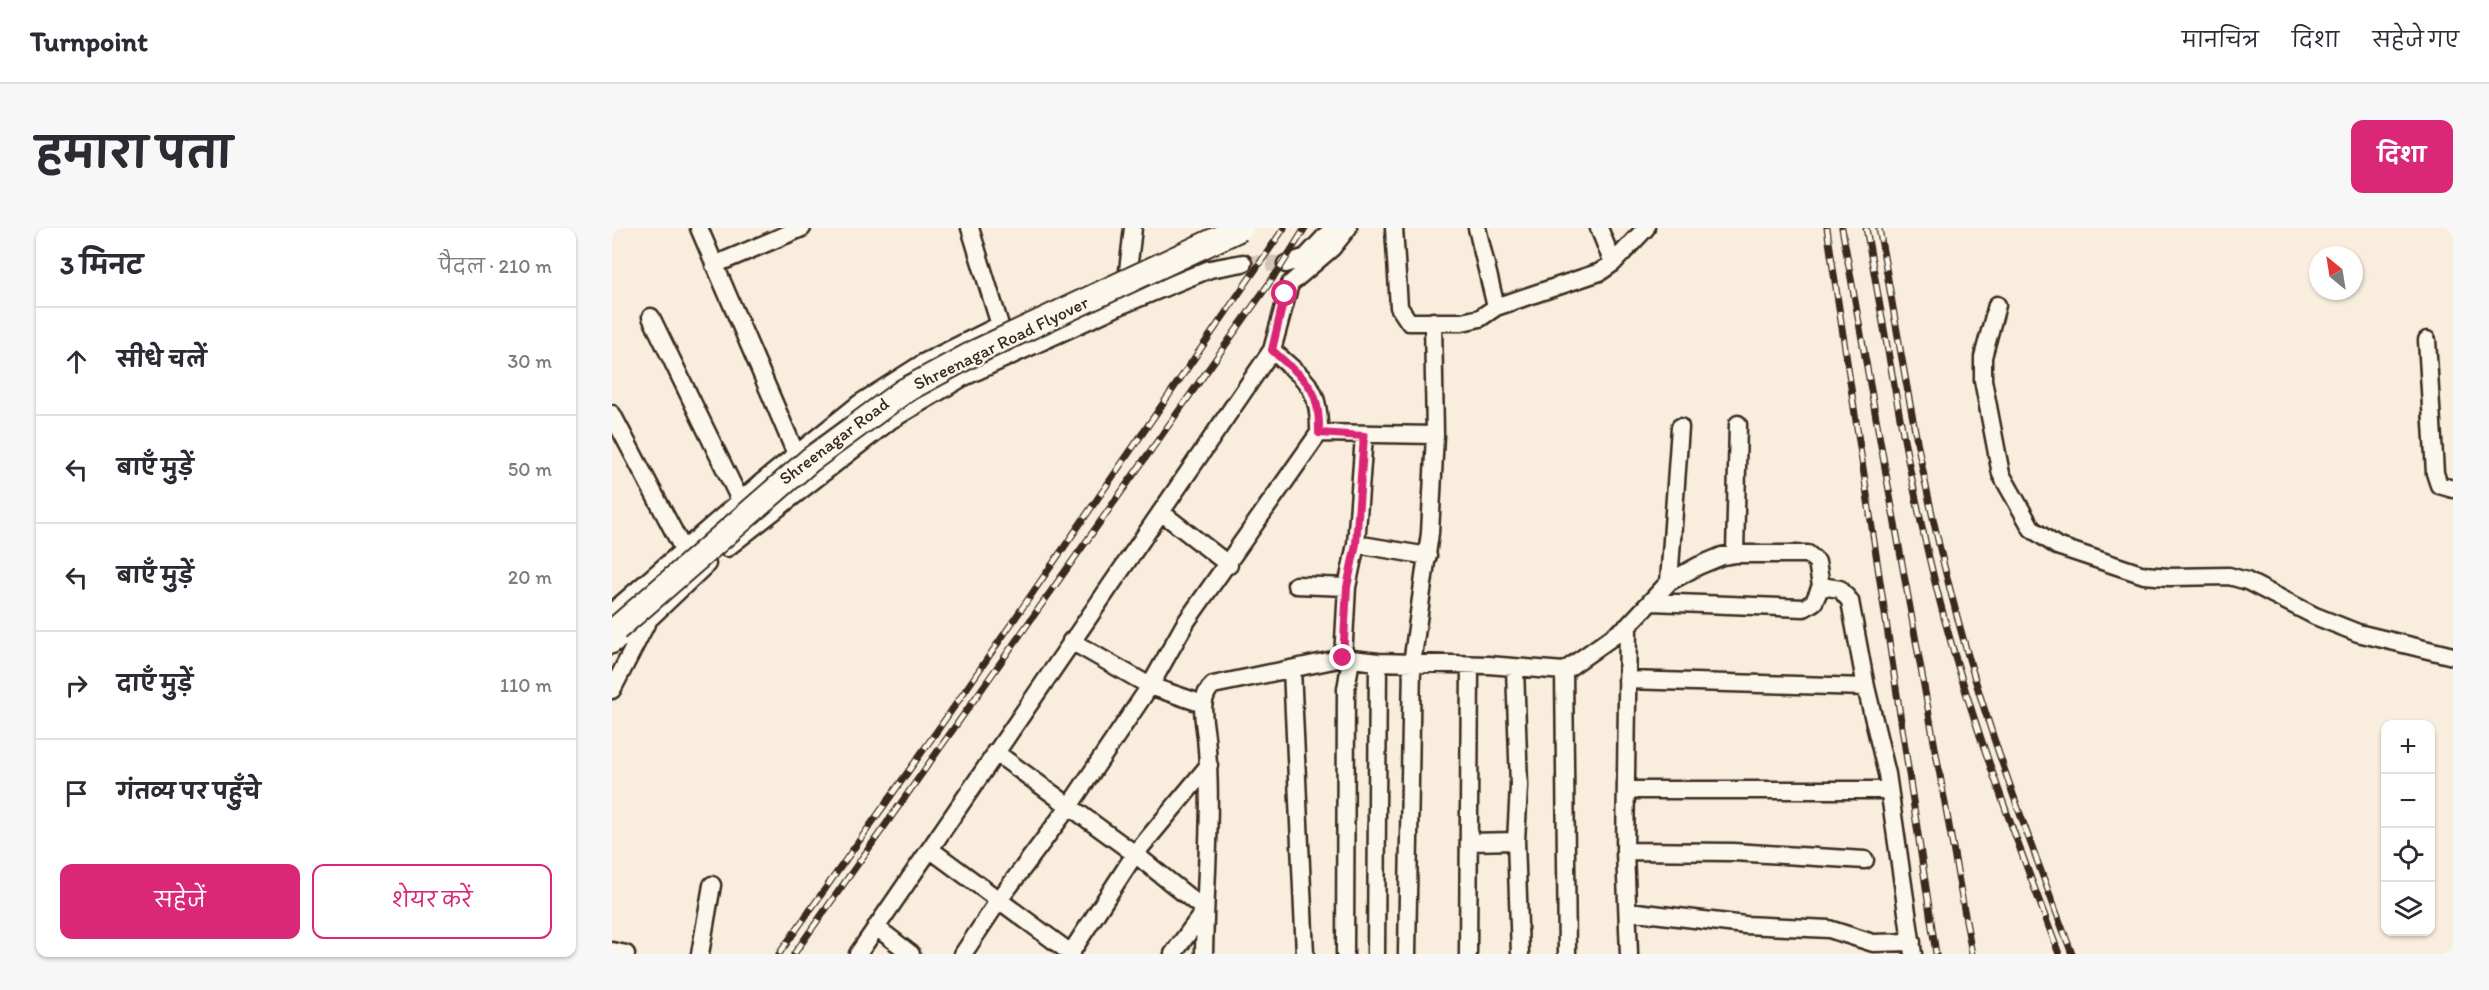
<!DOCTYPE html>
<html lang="hi">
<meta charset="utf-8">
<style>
:root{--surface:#fff;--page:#f7f7f7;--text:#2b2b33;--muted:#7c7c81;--line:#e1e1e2;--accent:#db2777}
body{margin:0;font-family:Itim,"Playpen Sans Deva",sans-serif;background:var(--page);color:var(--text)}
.controls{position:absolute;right:18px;bottom:18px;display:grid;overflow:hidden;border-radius:12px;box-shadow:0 2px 4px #0004}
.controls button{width:54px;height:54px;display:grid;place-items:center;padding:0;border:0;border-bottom:2px solid var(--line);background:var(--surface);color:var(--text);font:30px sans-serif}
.compass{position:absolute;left:1697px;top:18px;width:54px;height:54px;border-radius:50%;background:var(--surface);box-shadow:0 2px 4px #0004;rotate:330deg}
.stop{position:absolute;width:18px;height:18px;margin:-14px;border:4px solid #db2777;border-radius:50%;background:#fff}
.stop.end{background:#db2777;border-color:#fff;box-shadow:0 2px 6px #0008}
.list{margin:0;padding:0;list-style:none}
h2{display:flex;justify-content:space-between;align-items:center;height:78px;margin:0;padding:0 24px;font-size:26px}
h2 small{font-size:20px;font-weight:400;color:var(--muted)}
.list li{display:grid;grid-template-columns:39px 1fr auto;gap:18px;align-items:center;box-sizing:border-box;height:108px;padding:0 24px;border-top:2px solid var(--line)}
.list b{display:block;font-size:22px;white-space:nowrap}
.list em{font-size:20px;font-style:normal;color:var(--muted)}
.actions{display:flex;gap:12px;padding:18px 24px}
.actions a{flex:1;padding:14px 0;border:2px solid var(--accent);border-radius:12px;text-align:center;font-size:21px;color:var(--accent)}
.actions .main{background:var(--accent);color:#fff}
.icon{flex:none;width:33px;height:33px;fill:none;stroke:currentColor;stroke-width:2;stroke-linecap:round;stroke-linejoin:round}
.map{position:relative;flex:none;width:1841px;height:726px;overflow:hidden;border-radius:12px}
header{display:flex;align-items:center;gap:36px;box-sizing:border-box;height:84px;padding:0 30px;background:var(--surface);border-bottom:2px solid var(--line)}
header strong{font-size:28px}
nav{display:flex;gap:33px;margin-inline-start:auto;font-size:21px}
.intro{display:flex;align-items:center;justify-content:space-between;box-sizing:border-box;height:144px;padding:0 36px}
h1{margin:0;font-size:42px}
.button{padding:15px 27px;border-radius:12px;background:var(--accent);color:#fff;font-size:21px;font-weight:700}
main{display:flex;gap:36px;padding:0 36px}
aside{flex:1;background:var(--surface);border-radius:12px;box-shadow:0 2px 4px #0004}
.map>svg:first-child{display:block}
</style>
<header>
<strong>Turnpoint</strong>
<nav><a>मानचित्र</a><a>दिशा</a><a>सहेजे गए</a></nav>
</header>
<div class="intro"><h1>हमारा पता</h1><a class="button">दिशा</a></div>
<main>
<aside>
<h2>3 मिनट<small>पैदल · 210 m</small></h2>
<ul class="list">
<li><svg class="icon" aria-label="ahead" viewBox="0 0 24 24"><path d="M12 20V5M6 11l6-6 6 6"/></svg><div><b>सीधे चलें</b></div><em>30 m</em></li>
<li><svg class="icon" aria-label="left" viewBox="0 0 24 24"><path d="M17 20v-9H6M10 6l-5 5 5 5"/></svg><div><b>बाएँ मुड़ें</b></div><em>50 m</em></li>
<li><svg class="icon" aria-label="left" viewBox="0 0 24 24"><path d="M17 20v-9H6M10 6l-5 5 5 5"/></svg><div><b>बाएँ मुड़ें</b></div><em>20 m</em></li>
<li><svg class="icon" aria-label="right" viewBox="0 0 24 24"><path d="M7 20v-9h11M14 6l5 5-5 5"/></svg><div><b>दाएँ मुड़ें</b></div><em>110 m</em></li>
<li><svg class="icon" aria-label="arrive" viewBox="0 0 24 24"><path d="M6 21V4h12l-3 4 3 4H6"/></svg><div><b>गंतव्य पर पहुँचे</b></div></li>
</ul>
<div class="actions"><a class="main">सहेजें</a><a>शेयर करें</a></div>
</aside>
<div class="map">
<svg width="1841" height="726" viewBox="0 0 1841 726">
<rect width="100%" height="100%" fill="#f9eedd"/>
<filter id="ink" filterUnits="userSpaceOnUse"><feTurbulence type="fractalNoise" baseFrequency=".0167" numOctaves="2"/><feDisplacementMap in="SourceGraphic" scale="12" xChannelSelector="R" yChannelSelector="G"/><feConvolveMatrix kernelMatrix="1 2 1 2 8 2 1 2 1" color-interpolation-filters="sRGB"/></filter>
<g filter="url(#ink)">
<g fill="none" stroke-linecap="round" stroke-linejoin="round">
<path stroke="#d3c7b7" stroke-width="16" stroke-dasharray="16 8" stroke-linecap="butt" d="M631,35L674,36"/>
<defs>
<path id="minor" d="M87,0L184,226
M358,0L391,107
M782,0L787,79L797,94H850L868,90L884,79L988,44L1001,35L1034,0
M865,0L884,79
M987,0L1001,35
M674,36L694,29L721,0
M102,37L190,0
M514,60L521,0
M1385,77L1371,129V152L1389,246L1420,301L1445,318L1532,347L1557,349L1617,348L1635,353L1703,388L1746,405L1841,428
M39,89L128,272
M1815,112L1823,245L1827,257L1841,261
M0,186L71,321
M707,205L823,207
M550,285L617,337
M744,316L816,328
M115,320L279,192L350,150L512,76L598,41L631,35
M1123,326L1126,196
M1057,354L1068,199
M684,357L735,359
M1039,374L1192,380L1202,374L1209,358
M0,384L150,254L248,175L311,135L388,97
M1016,398L1013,623L1017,726
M459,413L538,458L591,476
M0,417L34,394L95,336
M731,430L735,359L744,316L752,208
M680,441L693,726
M952,443L955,726
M1015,452L1254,459
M0,462L34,396
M383,524L523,626L593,682L561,726
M1015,562H1277
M904,613L908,726
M857,614L904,613L907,558L903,440
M319,622L460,726
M1013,623L1121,624L1253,632
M1016,683L1133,697L1217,701L1261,715L1300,714
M264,699L299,726
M0,723L14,726
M88,726L100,657
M246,726L660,122L678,56L720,20L736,0
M351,726L387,672L458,577L538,458L574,394L707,205C708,156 693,153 660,122
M458,726L523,626L597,537
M592,726C593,654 601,580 594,509C592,491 586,470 601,457L731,430L766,434L876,437L952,443L1016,398L1057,354L1086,338L1110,328L1123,326H1196L1205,334L1209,358L1228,361L1238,373L1254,459L1275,546L1301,726
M733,726L734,461L739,431
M764,726L766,434
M795,726L800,436L818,305L823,207L821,93
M856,726L858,437"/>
</defs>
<use href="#minor" stroke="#3b2a1e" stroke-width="21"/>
<use href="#minor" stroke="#fbf7ec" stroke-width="16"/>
<defs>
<path id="rail" d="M1215,0L1324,726
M1230,0L1360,726
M1254,0C1277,125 1296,251 1328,374C1359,494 1404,610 1447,726
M1267,0C1289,123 1308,248 1340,369C1371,491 1416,609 1460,726
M167,726L344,476L672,0
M182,726L668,40L693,0"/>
</defs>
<use href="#rail" stroke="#3b2a1e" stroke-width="7"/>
<use href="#rail" stroke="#fbf7ec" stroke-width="4.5" stroke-dasharray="14" stroke-linecap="butt"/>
<defs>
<path id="highway-bridge" d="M4,401L198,232L292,163L364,124L629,0"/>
</defs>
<use href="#highway-bridge" stroke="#3b2a1e" stroke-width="28" stroke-linecap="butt"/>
<use href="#highway-bridge" stroke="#fbf7ec" stroke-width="24"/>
</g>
</g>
<g fill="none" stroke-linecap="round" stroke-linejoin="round" filter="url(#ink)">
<path stroke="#db2777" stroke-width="8" d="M673,66L660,122C693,153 708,156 707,205L752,208L744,316L735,359L731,430"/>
</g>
<g text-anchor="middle" stroke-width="4.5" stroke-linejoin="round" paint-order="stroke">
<g font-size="18" fill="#3b2a1e" stroke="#fbf7ec">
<text transform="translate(389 115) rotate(-26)" y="6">Shreenagar Road Flyover</text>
<text transform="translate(222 213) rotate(-37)" y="6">Shreenagar Road</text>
</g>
</g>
</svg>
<div class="controls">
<button>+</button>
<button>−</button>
<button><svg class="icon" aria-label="locate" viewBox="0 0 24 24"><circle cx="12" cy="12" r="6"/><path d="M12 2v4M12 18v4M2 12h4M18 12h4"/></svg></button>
<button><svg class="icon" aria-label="layers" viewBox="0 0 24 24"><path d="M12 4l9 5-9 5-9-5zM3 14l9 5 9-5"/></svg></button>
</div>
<svg class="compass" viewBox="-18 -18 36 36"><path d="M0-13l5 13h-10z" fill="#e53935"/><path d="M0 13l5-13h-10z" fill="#7c7c81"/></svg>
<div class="stop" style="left:673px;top:66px"></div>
<div class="stop end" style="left:731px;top:430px"></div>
</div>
</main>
